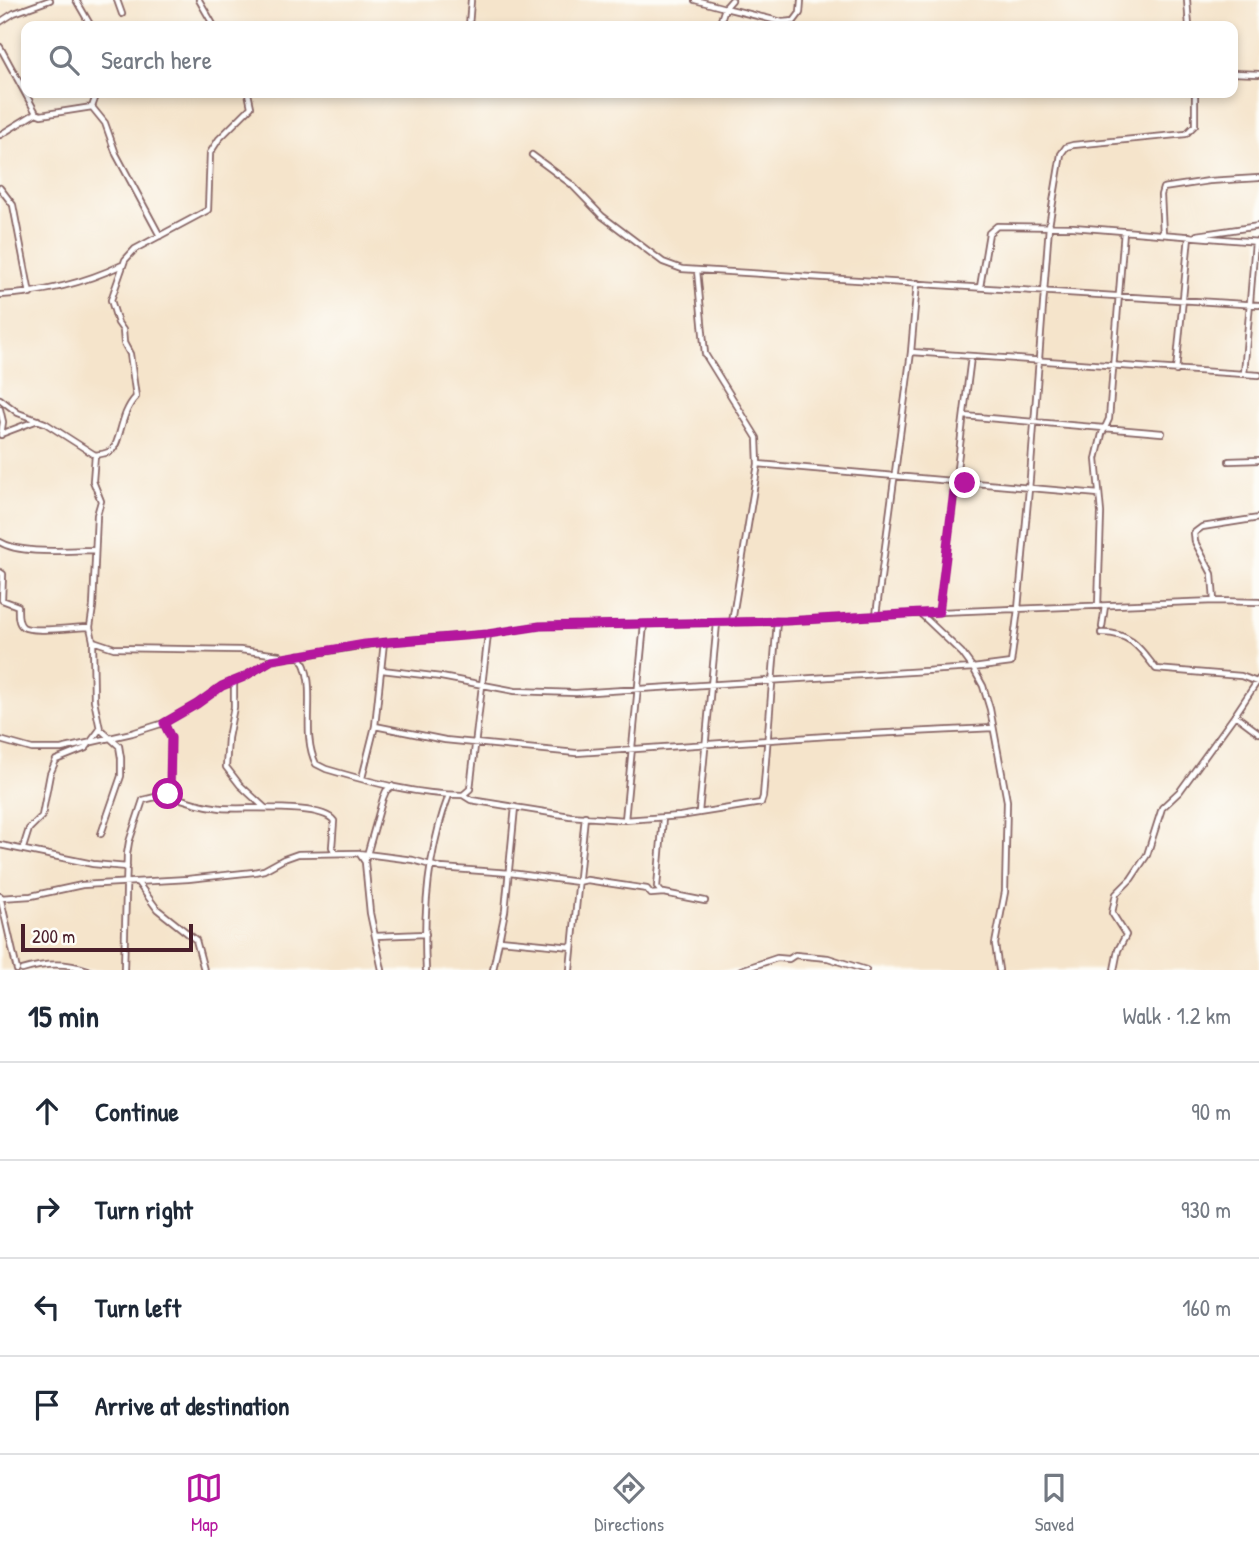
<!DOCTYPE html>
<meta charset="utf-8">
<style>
:root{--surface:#fff;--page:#f2f2f3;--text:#1f2937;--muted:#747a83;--line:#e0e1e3;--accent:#b5179e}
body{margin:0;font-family:"Patrick Hand",sans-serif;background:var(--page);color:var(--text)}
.scale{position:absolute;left:21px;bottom:18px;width:172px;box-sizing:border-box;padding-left:7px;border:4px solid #4a1f2b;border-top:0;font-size:19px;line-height:24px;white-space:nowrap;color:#4a1f2b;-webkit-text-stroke:5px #fdfcf7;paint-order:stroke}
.stop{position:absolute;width:21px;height:21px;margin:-16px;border:5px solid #b5179e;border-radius:50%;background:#fff}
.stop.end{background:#b5179e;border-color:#fff;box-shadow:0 2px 7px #0008}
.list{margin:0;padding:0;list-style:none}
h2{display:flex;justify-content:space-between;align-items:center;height:91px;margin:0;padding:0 28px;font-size:30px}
h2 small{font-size:23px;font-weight:400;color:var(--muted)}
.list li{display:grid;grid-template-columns:46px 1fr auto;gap:21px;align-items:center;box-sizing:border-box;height:98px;padding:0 28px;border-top:2px solid var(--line)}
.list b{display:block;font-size:26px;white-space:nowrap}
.list em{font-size:23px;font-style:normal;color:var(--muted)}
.icon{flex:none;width:38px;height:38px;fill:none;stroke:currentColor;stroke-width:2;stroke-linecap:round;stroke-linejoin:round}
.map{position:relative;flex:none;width:1259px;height:970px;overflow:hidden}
.search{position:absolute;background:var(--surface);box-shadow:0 4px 10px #0003;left:21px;right:21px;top:21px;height:77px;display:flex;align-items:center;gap:18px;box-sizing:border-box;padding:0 24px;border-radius:14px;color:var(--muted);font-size:26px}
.sheet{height:483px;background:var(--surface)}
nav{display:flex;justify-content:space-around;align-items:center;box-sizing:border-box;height:98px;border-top:2px solid var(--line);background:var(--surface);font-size:19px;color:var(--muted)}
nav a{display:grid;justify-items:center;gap:4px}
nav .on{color:var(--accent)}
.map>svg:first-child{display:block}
</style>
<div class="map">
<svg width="1259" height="970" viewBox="0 0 1259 970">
<rect width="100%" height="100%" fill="#fdfcf7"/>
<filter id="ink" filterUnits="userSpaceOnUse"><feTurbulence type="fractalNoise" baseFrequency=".0143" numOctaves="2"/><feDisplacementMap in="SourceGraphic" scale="14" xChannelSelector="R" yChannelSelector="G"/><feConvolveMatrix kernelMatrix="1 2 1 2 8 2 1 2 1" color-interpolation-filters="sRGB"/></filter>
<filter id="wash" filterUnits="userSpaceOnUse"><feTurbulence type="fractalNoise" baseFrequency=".00686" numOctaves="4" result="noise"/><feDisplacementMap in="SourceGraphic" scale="28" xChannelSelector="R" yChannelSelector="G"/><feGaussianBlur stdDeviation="1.57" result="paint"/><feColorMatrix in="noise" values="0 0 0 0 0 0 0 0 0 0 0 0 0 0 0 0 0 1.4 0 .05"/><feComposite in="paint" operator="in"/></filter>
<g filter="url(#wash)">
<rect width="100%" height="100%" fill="#f5e4cb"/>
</g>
<g filter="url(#ink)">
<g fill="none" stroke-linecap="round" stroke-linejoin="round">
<defs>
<path id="minor" d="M76,0L91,26
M117,0L122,14
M199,0L214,26
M695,0L725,8L732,0
M1187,0L1189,26
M0,22L14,13L50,0
M469,26L471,0
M719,26L725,8L782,22L794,21L800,13L801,0
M0,47L36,113L41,115L92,107
M1233,73L1259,74
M92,107L105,123L116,154L160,236
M92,107L97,93
M0,135L36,113
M532,155L571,184L602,216L663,262L682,269L1259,305
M0,188L13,205L30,294
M1163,234L1161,195L1163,188L1209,181L1259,178
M1197,235L1259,226
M697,270L705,354L757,438L758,464L732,622
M980,287L989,233L997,226L1073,227L1259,242
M0,295C43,293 84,283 122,265
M911,352L1259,375
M1176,371L1189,236
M1244,374L1255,242
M0,399L18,413L45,423L95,455L93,481L101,501L97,515L93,607L90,627L93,641L94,700L100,729L119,746L121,758V776L101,834
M0,409L3,422L1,435
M964,416L1162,433
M1,434L38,420
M95,455C100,454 107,454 112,450C121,442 120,413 136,397L130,354L124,343L123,330L118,323L111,300L125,260L135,249L208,210L210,153L219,139L251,107L248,93
M1229,461L1259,460
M758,464L1099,494
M0,542C21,555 69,550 94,550
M0,572L3,574L2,600L18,606C18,612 17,623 23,627C32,633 77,627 90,627
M1214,601L1212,574L1195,542L1194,533L1202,527L1259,518
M1098,606L1101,513L1096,459L1102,434L1109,419L1124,231
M939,612L971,357
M921,614L962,653L973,668L983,686L990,709L1007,801L1005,892L995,944L999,970
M876,615L911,352L917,283
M1102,627L1105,606
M1101,633C1130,632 1140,648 1156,669L1241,676L1257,682
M93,641L114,648L240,650L279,655
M299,655C320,684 299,730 316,764L326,769C370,782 418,795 463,795L470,789L488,634
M382,670L441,677L515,691L576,693L973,668L1011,663L1018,609L1030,478L1049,226L1061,154L1066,147L1073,145L1186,134L1195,125V93
M234,681V707L228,738L226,767L240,785L265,808
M1235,715L1259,733
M375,726L445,740L576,753L828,736L993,728
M0,740L32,749H61L132,733L164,723L197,704L222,686L244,677L272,660L384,642L488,634L540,626L786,621L941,612L1215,601L1259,602
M362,778L375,726L384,642
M168,794C185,801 202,806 221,808C244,810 322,803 334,821L332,847L335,852
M463,795L471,800L570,816L625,820L680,816L761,803L763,797L777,621
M699,812L717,623
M625,820L644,624
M0,845L93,864L127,867
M23,848L29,829L42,816L50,774L56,760L86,748L100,729
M359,853L365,862L370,913L382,970
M365,862L383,798L386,791L392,786
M138,883L157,909L196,940L204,970
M662,893L657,887L663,818
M0,896L17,970
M0,898L31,896L82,885L188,879L254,872L264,870L284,859L298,854L358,853L413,860L441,868L510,873L578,882L587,880L647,889L651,894L664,893L705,901
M375,936L426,934
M500,940L572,947
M22,970C44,963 66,962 88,970
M124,970L127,854L129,842L143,800L168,794L170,789L171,738L164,723
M426,970C423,911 428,850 449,795
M493,970L505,911L515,807
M570,970L585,816
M741,970L777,958L789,959L795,955L828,958L866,970
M1114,970L1118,950L1126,935L1112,913L1116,894L1131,879L1147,855L1162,808L1180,791L1235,715L1259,679"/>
</defs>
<use href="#minor" stroke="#866463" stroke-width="8"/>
<use href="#minor" stroke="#fff" stroke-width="4.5"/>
</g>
</g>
<g fill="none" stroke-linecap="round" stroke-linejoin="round" filter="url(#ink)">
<path stroke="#b5179e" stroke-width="9" d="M168,794L170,789L171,738L164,723L197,704L222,686L244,677L272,660L365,644L488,634L540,626L786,621L939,612L955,483H965"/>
</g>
</svg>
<div class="scale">200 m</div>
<div class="stop" style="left:168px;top:794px"></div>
<div class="stop end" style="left:965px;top:483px"></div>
<div class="search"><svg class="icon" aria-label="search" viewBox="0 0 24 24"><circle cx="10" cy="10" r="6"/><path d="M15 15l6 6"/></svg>Search here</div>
</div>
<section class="sheet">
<h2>15 min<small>Walk · 1.2 km</small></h2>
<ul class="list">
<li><svg class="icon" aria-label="ahead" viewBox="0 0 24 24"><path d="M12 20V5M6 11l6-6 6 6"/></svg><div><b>Continue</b></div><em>90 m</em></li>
<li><svg class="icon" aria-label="right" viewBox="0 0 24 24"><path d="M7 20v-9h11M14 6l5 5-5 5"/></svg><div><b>Turn right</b></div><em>930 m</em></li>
<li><svg class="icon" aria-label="left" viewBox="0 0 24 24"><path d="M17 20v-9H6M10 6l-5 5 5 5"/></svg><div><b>Turn left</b></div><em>160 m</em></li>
<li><svg class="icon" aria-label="arrive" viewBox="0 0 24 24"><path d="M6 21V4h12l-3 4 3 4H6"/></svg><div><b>Arrive at destination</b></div></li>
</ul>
</section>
<nav>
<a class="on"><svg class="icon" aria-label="map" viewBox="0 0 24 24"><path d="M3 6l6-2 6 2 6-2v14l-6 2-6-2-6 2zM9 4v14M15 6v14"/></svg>Map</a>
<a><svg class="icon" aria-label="directions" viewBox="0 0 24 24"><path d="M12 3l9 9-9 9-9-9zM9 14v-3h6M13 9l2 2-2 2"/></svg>Directions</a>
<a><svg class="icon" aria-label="saved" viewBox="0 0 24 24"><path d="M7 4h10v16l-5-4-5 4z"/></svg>Saved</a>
</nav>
